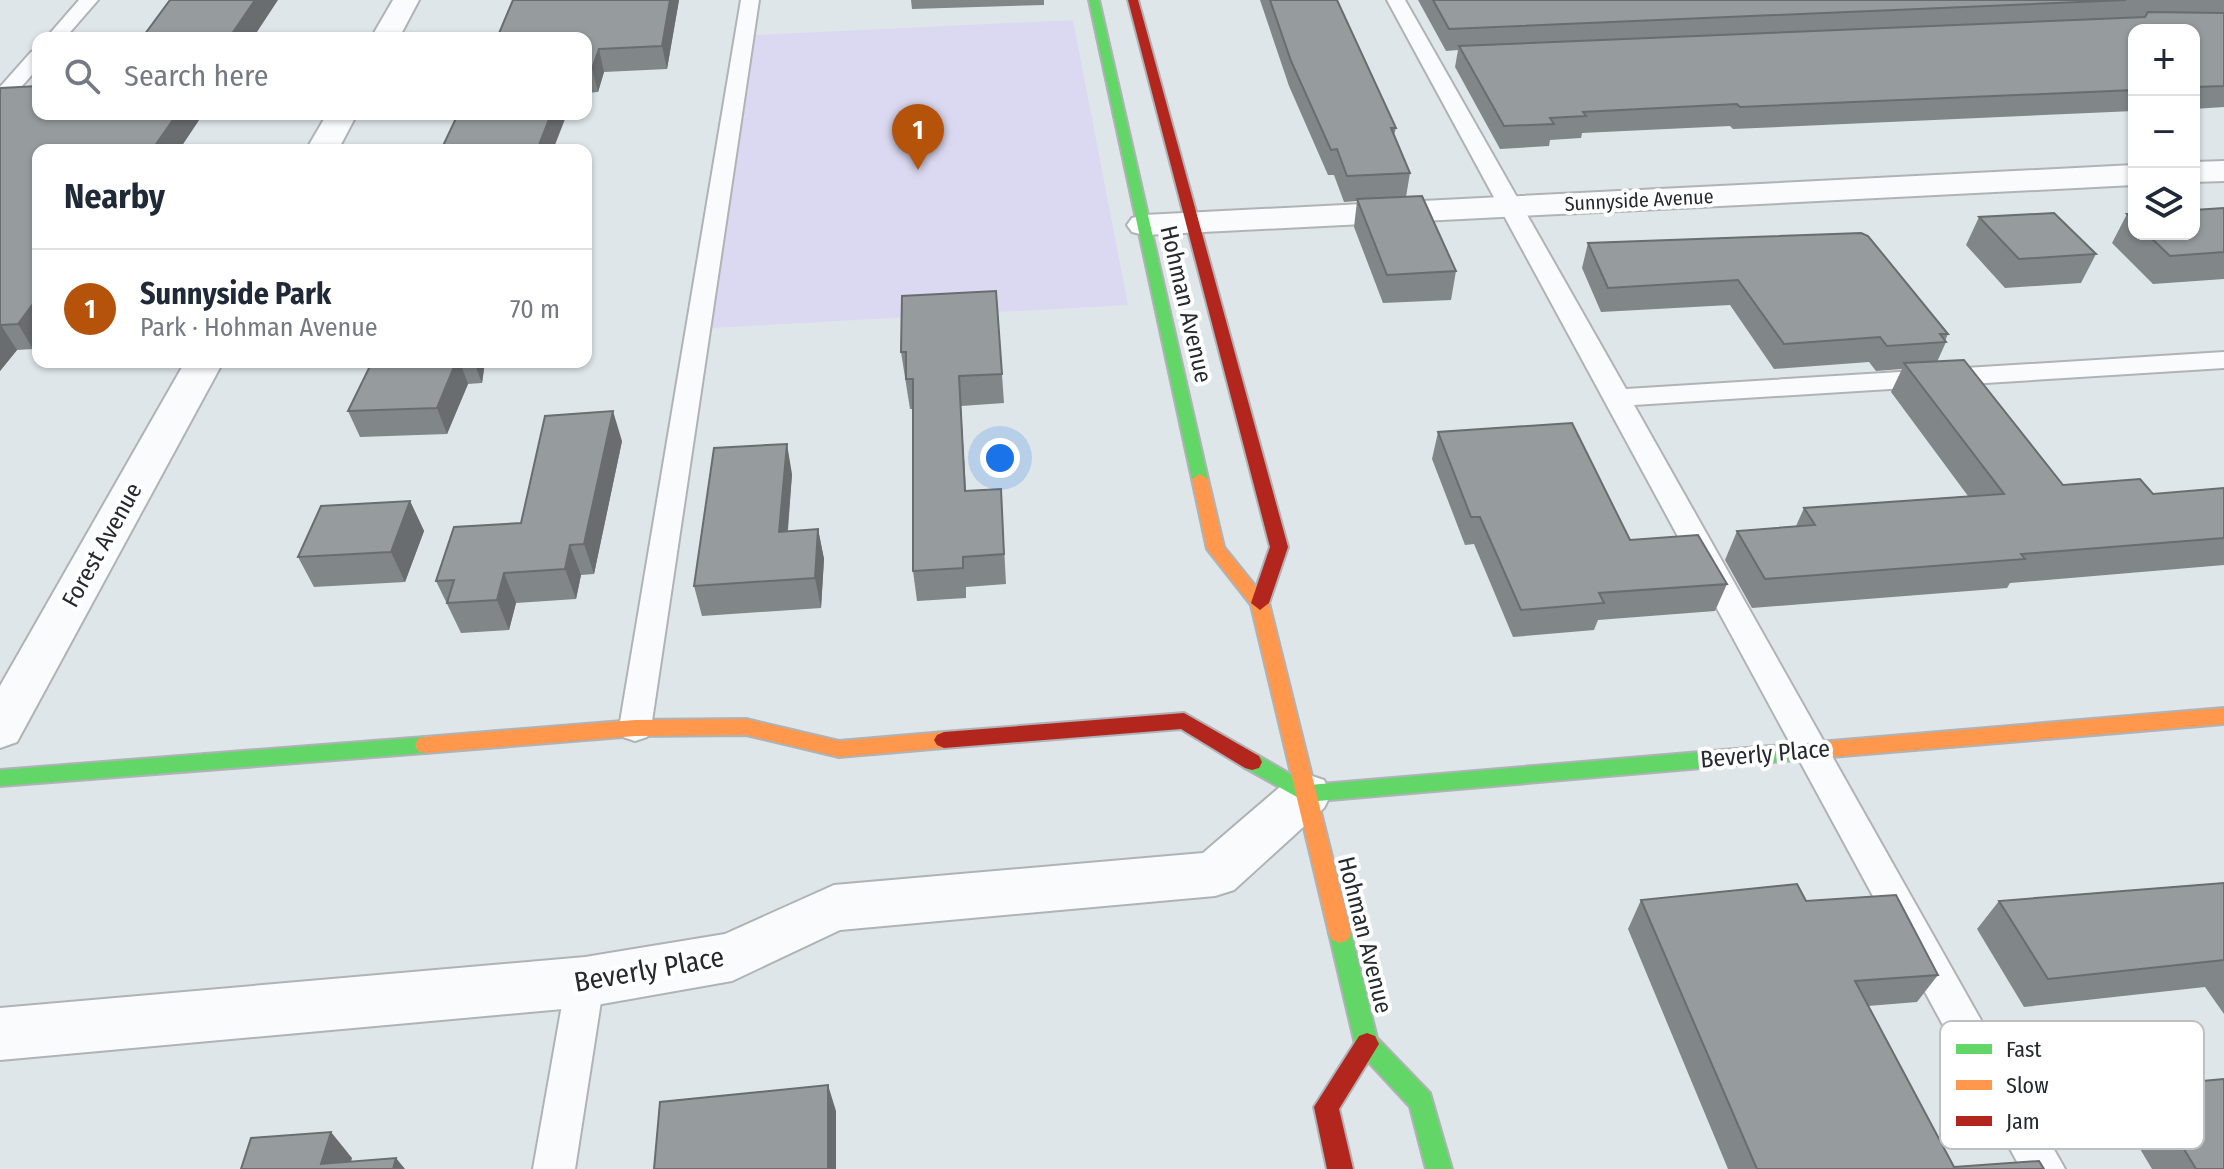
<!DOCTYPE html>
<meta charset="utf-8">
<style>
:root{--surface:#fff;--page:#f6f6f7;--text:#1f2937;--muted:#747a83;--line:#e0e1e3;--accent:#b45309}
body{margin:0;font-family:"Fira Sans Condensed",sans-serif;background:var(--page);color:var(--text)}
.controls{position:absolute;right:24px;top:24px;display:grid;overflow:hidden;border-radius:16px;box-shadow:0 2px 6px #0004}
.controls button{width:72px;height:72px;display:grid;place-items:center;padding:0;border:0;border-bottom:2px solid var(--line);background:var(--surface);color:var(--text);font:40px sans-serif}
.you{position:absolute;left:1000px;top:458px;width:28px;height:28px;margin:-20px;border:6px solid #fff;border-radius:50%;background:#1a73e8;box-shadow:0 0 0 12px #1a73e833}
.badge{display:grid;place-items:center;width:52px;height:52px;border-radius:50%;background:var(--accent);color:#fff;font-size:26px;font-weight:700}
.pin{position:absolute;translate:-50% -66px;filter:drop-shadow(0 2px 4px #0008)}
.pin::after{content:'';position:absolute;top:42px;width:28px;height:24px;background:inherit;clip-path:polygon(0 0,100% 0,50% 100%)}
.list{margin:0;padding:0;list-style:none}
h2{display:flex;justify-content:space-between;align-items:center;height:104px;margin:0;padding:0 32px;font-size:34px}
h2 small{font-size:26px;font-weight:400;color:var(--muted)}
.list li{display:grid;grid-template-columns:52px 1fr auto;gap:24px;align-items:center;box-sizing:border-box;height:120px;padding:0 32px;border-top:2px solid var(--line)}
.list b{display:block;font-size:30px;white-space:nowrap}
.list p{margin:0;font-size:26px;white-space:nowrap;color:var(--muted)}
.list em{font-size:26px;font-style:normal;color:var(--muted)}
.icon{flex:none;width:44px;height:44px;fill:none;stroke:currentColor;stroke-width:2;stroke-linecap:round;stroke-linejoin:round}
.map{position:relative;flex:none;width:2224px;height:1169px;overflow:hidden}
.search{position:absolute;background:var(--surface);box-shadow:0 2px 6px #0004;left:32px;top:32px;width:560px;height:88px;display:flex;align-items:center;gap:20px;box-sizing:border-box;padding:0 28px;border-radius:16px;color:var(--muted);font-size:30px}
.panel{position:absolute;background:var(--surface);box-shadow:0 2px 6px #0004;left:32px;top:144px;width:560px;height:224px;border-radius:16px}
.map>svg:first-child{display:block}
</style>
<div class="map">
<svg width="2224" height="1169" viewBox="0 0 2224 1169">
<rect width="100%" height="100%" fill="#dfe6ea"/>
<path fill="#dbd9f1" d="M1073,20L1128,305L712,328L755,35Z"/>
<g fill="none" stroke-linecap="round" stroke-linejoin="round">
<defs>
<path id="lane" d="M79,0H98L65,38H46Z
M741,0H759L651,728L647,737L635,741L623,737L619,728Z
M1387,0H1405L1626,389L2224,352V368L1634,405L2065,1169H2021Z
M38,50V68L7,103L0,105V87L31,52Z
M585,965L598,970L604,982L575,1169H533L566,982L572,970Z"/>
<path id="street" d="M393,0H419L399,38H371Z
M327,114H357L338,150H306Z
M2224,161V181L2194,182V162Z
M2134,165V185L1144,235L1132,232L1127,225L1132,218L1144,215Z
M185,362H223L17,742L0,748V686Z
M1306,774L1324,780L1331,794L1324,808L1234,890L1215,896L840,930L732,981L585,1007L0,1060V1008L585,957L725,934L834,885L1203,853L1288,780Z"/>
<path id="fast" d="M1089,0H1099L1208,479L1200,484L1192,479Z
M425,737L432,739L435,745L432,751L425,753L0,786V770Z
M1819,742L1826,744L1829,750L1826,756L1819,758L1306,802L1245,768L1242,762L1245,756L1252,754L1259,756L1309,785Z
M1340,923L1348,926L1351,933L1377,1038L1430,1093L1452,1169H1426L1410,1107L1359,1052L1355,1044L1329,933L1332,926Z"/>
<path id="slow" d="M1200,474L1208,479L1224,547L1269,603L1351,933L1348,940L1340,943L1332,940L1329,933L1251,605L1207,549L1192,479Z
M2224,708V724L1819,758L1812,756L1809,750L1812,744L1819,742Z
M746,719L839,741L944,732L951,735L954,740L951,745L944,748L839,757L746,735L635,736L425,753L418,751L415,745L418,739L425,737L635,720Z"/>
<path id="jam" d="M1128,0H1138L1288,547L1269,603L1260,610L1251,603L1270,547Z
M1184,713L1259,756L1262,762L1259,768L1252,770L1245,768L1181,729L944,748L937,745L934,740L937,735L944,732Z
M1367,1033L1375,1036L1379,1044L1339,1109L1353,1169H1327L1314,1107L1359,1036Z"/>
</defs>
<use href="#lane" stroke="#afb3b6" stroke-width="4"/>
<use href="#street" stroke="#afb3b6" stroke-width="4"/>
<use href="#fast" stroke="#afb3b6" stroke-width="4"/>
<use href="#slow" stroke="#afb3b6" stroke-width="4"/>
<use href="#jam" stroke="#afb3b6" stroke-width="4"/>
<use href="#lane" fill="#fafbfc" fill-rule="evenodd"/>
<use href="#street" fill="#fafbfc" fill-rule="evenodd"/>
<use href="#fast" fill="#63d668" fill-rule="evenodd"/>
<use href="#slow" fill="#ff974d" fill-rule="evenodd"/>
<use href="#jam" fill="#b3261e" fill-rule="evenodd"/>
</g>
<path fill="#818688" d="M513,0H679L667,69L604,72L598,92L586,93V38Z
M911,0H1044V5L912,9Z
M1260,0H1337L1396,128L1394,135L1410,173L1406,197L1456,271L1451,300L1383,303L1354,227L1357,201L1344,202L1334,175H1328L1289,86Z
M1418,0H2224V107L2194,109V30H2134V111L1733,129L1730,126L1582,133L1581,138L1550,140L1549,146L1500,149L1455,67L1458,50L1446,51Z
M0,89L38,114H203L179,150H38V342L33,349L17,350L0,371Z
M2224,208V279L2153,284L2112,243L2127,214H2134V234H2194Z
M1979,217L2096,254L2081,283L2005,288L1966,245Z
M1861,233L1948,334L1945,341L1946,342L1937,362L2063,485L2153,494L2224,488V565L2010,583L2007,588L1752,608L1725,560L1737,531L1796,526L1804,508L1968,496L1891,392L1902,369L1876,371L1869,362L1774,369L1730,305L1601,312L1582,268L1588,243Z
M996,291L1004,403L961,406L966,491L1001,489L1006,584L966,587V598L917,601L913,571V409H910L901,352Z
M372,362H485L482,383L468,384L447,434L360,437L348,411Z
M1438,432L1630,540L1727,584L1715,611L1598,620L1594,630L1513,637L1474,544L1465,545L1432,459Z
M622,441L594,574L581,575L576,599L516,603L509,630L461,633L436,581L521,523Z
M792,474L788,531L818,529L824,559L821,608L702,616L694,586Z
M410,501L424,531L405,582L314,587L298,557Z
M2224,883V1014L2205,987L2024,1007L1977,929L1999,901Z
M1641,900L1806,901L1938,975L1917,1002L1868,1006L1954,1167L2044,1169H1728L1628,929Z
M2146,1086L2224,1169H2152L2118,1112Z"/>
<path fill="#696d6f" d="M255,0H278L253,38H229Z
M670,0H679L667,69L662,46Z
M599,49L604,72L598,92L592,69Z
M177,114H203L179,150H152Z
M551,114H567L553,150H537Z
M38,297V342L33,349L18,324Z
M1,325L17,350L0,371V327Z
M456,362H460L468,384L447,434L437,408Z
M474,362H485L482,383Z
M959,376L961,406L967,521L965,491Z
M613,411L622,441L594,574L584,544Z
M787,444L792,474L785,561L779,532Z
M410,501L424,531L405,582L391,552Z
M818,529L824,559L821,608L815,578Z
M570,545L581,575L576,599L565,569Z
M504,573L516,603L509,630L497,600Z
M828,1085L836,1111V1169H828Z
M331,1132L352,1158L349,1169L321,1164Z
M396,1158L405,1169H393Z"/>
<path fill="#969c9e" stroke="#696d6f" stroke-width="2" d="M170,0H255L229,38H142Z
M513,0H670L662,46L599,49L592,69H586V38H497Z
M1270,0H1337L1396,128H1391L1410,173L1347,176L1337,149L1331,150L1291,61Z
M1433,0H2126L1449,29Z
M2148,12L2224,13V86L2194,87V30H2134V90L1740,107L1737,104L1583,112L1586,116L1550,118L1554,124L1504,126L1459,46L2145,17Z
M38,86V114H177L152,150H38V297L18,324L1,325L0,327V89L1,88Z
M458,114H551L537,150H441Z
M1422,196L1456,271L1387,275L1357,199Z
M2224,208V252L2170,256L2147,234H2194V210Z
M2054,213L2096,254L2019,259L1979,217Z
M2127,214H2134V221Z
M1861,233L1868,236L1948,334H1940L1946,342L1887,346L1880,337L1784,344L1738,280L1608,288L1588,243Z
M996,291L1002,374L959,376L965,491L1001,489L1004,554L963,557V568L913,571V379H906V352H901L902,296Z
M1964,360L2063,485L2140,479L2153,494L2224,488V538L2021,554L2025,559L1765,579L1737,531L1815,525L1804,508L2004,494L1904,363Z
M372,362H456L437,408L348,411Z
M613,411L584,544L570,545L565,569L504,573L497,600L447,603L454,580L436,581L454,527L521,523L545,416Z
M1572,423L1630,540L1698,535L1727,584L1599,593L1604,603L1521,610L1480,517H1471L1438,432Z
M787,444L779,532L818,529L815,578L694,586L714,448Z
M410,501L391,552L298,557L321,506Z
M2224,883V960L2048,979L1999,901Z
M1797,884L1806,901L1896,895L1938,975L1855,981L1954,1167L2039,1161L2044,1169H1757L1641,900Z
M2224,1079V1169H2196L2146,1086Z
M828,1085V1169H654L660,1102Z
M331,1132L321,1164L396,1158L393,1169H241L251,1138Z"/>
<g text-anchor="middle" stroke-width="8" stroke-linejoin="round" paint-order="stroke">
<g font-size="20" fill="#262a2d" stroke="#fff">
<text transform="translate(1639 200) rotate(-3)" y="7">Sunnyside Avenue</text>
</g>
<g font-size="24" fill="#262a2d" stroke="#fff">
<text transform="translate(1186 304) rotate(77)" y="8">Hohman Avenue</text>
<text transform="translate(102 545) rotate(-61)" y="8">Forest Avenue</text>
<text transform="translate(1765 754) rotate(-5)" y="8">Beverly Place</text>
<text transform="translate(1365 935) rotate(76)" y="8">Hohman Avenue</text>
</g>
<g font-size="28" fill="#262a2d" stroke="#fff">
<text transform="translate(649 969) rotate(-10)" y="10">Beverly Place</text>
</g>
</g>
<rect x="1940" y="1021" width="264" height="128" rx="12" fill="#fff" stroke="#bebfc0" stroke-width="2"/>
<rect x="1956" y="1044" width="36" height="10" fill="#63d668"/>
<rect x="1956" y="1080" width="36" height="10" fill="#ff974d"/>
<rect x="1956" y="1116" width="36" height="10" fill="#b3261e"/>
<g font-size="22" fill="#262a2d">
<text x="2006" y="1057">Fast</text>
<text x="2006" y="1093">Slow</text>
<text x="2006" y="1129">Jam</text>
</g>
</svg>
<div class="controls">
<button>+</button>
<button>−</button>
<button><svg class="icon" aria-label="layers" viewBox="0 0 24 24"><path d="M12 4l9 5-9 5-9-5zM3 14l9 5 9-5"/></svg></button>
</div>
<div class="you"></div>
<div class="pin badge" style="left:918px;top:170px">1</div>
<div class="search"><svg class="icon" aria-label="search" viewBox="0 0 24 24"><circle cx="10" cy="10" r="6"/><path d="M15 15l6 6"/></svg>Search here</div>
<section class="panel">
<h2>Nearby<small></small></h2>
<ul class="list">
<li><span class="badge">1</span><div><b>Sunnyside Park</b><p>Park · Hohman Avenue</p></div><em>70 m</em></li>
</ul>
</section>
</div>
